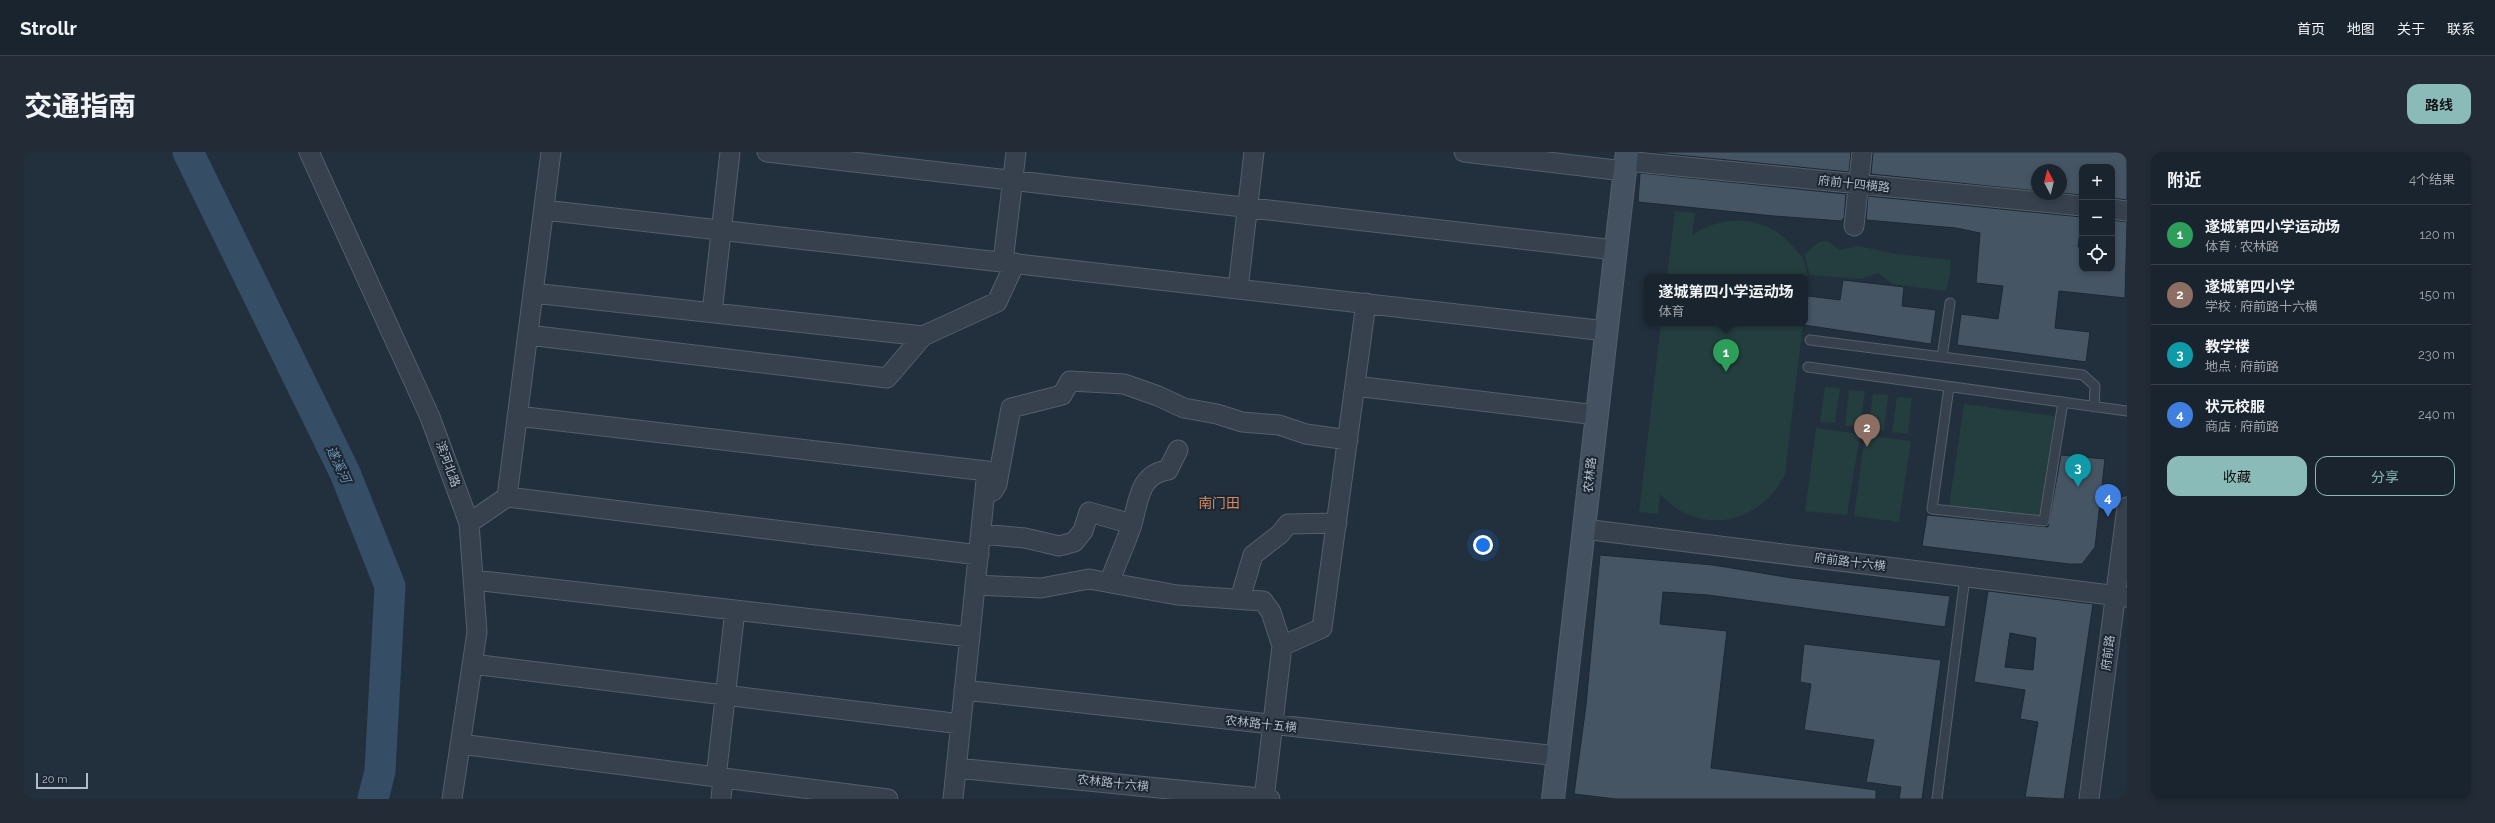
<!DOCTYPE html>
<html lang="zh">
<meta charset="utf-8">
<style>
:root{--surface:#1a242e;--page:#232c36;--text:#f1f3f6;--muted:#9fa4aa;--line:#38414a;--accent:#8bbbb9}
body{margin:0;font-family:Raleway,"Noto Sans SC",sans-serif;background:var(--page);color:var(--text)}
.controls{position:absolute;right:12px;top:12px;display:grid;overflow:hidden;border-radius:8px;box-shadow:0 2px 6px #0003}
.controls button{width:36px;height:36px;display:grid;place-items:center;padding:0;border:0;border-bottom:1px solid var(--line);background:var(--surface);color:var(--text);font:20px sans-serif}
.compass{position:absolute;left:2007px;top:12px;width:36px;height:36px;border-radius:50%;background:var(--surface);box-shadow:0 2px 6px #0003;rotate:353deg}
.scale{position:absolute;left:12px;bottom:10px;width:52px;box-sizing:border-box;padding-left:4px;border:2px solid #b2bcc9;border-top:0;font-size:11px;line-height:14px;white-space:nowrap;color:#b2bcc9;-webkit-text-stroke:3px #1b2632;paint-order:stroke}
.you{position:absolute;left:1459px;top:393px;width:14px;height:14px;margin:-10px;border:3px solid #fff;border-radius:50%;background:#1a73e8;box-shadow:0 0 0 6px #1a73e833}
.badge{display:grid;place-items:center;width:26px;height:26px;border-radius:50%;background:var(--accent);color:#fff;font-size:13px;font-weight:700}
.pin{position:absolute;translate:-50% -33px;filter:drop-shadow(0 1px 2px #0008)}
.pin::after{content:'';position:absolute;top:21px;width:14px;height:12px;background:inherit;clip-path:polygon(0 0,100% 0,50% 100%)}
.popup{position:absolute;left:1620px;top:122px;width:164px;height:52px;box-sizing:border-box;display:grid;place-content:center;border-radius:8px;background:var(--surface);filter:drop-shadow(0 1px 3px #0005);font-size:13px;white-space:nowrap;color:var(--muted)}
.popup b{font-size:15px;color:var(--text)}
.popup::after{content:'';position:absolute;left:50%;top:100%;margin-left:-8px;border:8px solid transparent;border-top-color:var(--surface)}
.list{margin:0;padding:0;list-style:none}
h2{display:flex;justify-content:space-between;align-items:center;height:52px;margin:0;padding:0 16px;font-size:17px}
h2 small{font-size:13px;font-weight:400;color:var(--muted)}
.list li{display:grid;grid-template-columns:26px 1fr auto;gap:12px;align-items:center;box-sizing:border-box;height:60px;padding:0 16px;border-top:1px solid var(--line)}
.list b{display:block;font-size:15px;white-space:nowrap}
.list p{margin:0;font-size:13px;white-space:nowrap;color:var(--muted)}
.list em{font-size:13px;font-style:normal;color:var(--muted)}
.actions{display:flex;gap:8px;padding:12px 16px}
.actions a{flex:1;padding:9px 0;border:1px solid var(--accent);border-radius:12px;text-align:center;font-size:14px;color:var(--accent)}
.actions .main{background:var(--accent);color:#111}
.icon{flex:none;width:22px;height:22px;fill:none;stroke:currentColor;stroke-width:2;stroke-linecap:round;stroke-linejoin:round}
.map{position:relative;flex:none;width:2103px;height:647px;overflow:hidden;border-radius:12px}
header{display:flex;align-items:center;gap:24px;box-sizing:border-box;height:56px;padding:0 20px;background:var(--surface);border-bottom:1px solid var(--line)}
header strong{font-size:19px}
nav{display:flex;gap:22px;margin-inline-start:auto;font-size:14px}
.intro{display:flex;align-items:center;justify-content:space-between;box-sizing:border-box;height:96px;padding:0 24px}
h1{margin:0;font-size:28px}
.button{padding:10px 18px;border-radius:12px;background:var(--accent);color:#111;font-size:14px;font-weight:700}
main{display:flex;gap:24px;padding:0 24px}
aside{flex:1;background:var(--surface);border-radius:12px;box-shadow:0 2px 6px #0003}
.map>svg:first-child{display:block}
</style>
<header>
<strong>Strollr</strong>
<nav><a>首页</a><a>地图</a><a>关于</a><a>联系</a></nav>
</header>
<div class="intro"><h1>交通指南</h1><a class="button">路线</a></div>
<main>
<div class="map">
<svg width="2103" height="647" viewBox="0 0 2103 647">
<rect width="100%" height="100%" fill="#22303d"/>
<path fill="#243d3e" d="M1651,59L1671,61L1668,83C1701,61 1744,63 1769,95C1773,99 1778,103 1780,109C1785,122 1782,136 1781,149V125H1643Z
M1804,89L1815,98L1834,94L1873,102L1927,108L1926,124L1921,139L1868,132L1854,121L1837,127L1786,123L1780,103L1795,90Z
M1637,171H1779L1761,322C1742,363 1693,383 1652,356C1646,352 1641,347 1636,342L1634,362L1615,360Z
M1801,235L1816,236L1811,271L1796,270Z
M1825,238L1841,239L1836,275L1821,274Z
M1849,242L1864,243L1860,279L1844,277Z
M1873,245L1888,246L1884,282L1868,280Z
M1940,252L2031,264L2017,364L1925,354Z
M1792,276L1836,282L1823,363L1781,359Z
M1841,283L1887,289L1875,370L1830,364Z"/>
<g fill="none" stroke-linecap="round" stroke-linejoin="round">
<path stroke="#354d65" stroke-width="31" d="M164,0L321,321L366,434L356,619L349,647"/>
</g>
<path fill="#465564" stroke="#1d2834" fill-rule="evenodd" d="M1623,0H1827L1825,20Z
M1849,0H2103V48L2088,46V15H2058V43L2037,41V18H2013V39L1847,22Z
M1616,21L1822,42L1820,66L1817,69L1750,64L1614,50Z
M1844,44L2058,65L2054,95H2058V117H2088V68L2103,70L2101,146L2035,139L2031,176L2066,180L2062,210L1933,193L1937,162L1974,167L1979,134L1952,131L1956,81L1932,76L1842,68Z
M1819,128L1880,135L1878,154L1912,158L1907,192L1780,173L1784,144L1816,148Z
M2037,303L2081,307L2071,395L2058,412H2045L1898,394L1903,363L2024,375Z
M1576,403L1689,413L1768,426L1926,444L1921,475L1684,443L1639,440L1636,472L1703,479L1687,616L1852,638V647H1592L1550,642L1562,553Z
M1964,439L2069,452L2040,647L2001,645L2014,570L1996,567L2001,538L1950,530ZM1986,481L2012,486L2009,518L1981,515Z
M1780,492L1917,508L1898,647H1875L1877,635L1842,630L1850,588L1780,578L1787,532L1776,530Z"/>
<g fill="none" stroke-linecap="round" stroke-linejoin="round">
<defs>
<path id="lane" d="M1786,188L2059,223L2071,234L2070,255
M1918,205L1926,151
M1784,215L2103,259
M1925,235L1908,357L2020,369L2039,250
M1913,647L1941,425"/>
<path id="street" d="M285,0L406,265L445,371L453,480L428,647
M743,0L1591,98
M1440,0L1600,19
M1602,9L2058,54
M2088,57L2103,59
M520,58L1582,179
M1830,74L1838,0
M979,110L992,0
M1214,137L1230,0
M509,141L899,184
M688,161L706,0
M504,183L863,226L899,184L973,150L991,111
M1331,234L1573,263
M493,264L963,319L929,647
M969,339L973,332L987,256L1038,243L1046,229L1100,232L1134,244L1160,256L1193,262L1218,270L1255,273L1282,282L1324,288
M483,345L955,403
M445,371L483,345L527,0
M1108,372C1115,348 1115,322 1144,318L1154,298
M1560,377L2103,445
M957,382L1001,386L1035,394L1050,390L1059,379L1065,360L1108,372C1102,392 1092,410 1086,430
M450,428L946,485
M951,433L1017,436L1065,427L1153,443L1239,449L1247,460L1258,494
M1216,447L1229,403L1256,382L1264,372L1313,371
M448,512L937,572
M940,538L1534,604
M436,592L864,647
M932,616L1246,647
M692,626L711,458
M697,647L699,626
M1240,647L1258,494L1298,476L1342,151
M2065,647L2103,355"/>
<path id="secondary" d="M1529,647L1603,0"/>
</defs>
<use href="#lane" stroke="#545f6b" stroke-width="11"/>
<use href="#street" stroke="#545f6b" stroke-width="21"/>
<use href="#secondary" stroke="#545f6b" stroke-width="24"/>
<use href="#lane" stroke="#36414d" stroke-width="9"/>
<use href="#street" stroke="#36414d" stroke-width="19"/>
<use href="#secondary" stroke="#445160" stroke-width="22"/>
</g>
<g text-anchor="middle" stroke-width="4" stroke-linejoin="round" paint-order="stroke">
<g font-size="12" fill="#b2bcc9" stroke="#1b2632">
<text transform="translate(1830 32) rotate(6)" y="4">府前十四横路</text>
<text transform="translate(424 312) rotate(70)" y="4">滨河北路</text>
<text transform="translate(1566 323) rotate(-84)" y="4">农林路</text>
<text transform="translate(1826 410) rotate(7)" y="4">府前路十六横</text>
<text transform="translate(2084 501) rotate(-83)" y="4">府前路</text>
<text transform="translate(1237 572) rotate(6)" y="4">农林路十五横</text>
<text transform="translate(1089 631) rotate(6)" y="4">农林路十六横</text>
</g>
<g font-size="13" font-style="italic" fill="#7090ad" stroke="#1b2632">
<text transform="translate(315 312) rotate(65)" y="5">遂溪河</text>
</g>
<g font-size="14" fill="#d9895d" stroke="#1b2632">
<text x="1195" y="356">南门田</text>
</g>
</g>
</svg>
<div class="controls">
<button>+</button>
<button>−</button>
<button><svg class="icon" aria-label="locate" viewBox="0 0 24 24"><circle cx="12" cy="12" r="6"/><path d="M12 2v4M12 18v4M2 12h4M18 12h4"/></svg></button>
</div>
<svg class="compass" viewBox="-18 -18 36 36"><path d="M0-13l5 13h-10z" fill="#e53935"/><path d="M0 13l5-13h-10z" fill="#9fa4aa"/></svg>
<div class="scale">20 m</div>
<div class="you"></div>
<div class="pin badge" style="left:1702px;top:220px;background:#2e9e5b">1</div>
<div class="popup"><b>遂城第四小学运动场</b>体育</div>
<div class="pin badge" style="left:1843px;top:295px;background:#8d6e63">2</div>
<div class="pin badge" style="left:2054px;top:335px;background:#0f9aa8">3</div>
<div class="pin badge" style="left:2084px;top:365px;background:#3f7fe0">4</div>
</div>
<aside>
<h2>附近<small>4个结果</small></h2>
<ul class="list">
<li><span class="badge" style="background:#2e9e5b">1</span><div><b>遂城第四小学运动场</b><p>体育 · 农林路</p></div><em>120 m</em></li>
<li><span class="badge" style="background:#8d6e63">2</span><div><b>遂城第四小学</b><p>学校 · 府前路十六横</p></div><em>150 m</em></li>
<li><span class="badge" style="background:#0f9aa8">3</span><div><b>教学楼</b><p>地点 · 府前路</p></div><em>230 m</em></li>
<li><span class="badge" style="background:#3f7fe0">4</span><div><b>状元校服</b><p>商店 · 府前路</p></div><em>240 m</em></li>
</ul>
<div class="actions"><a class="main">收藏</a><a>分享</a></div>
</aside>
</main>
